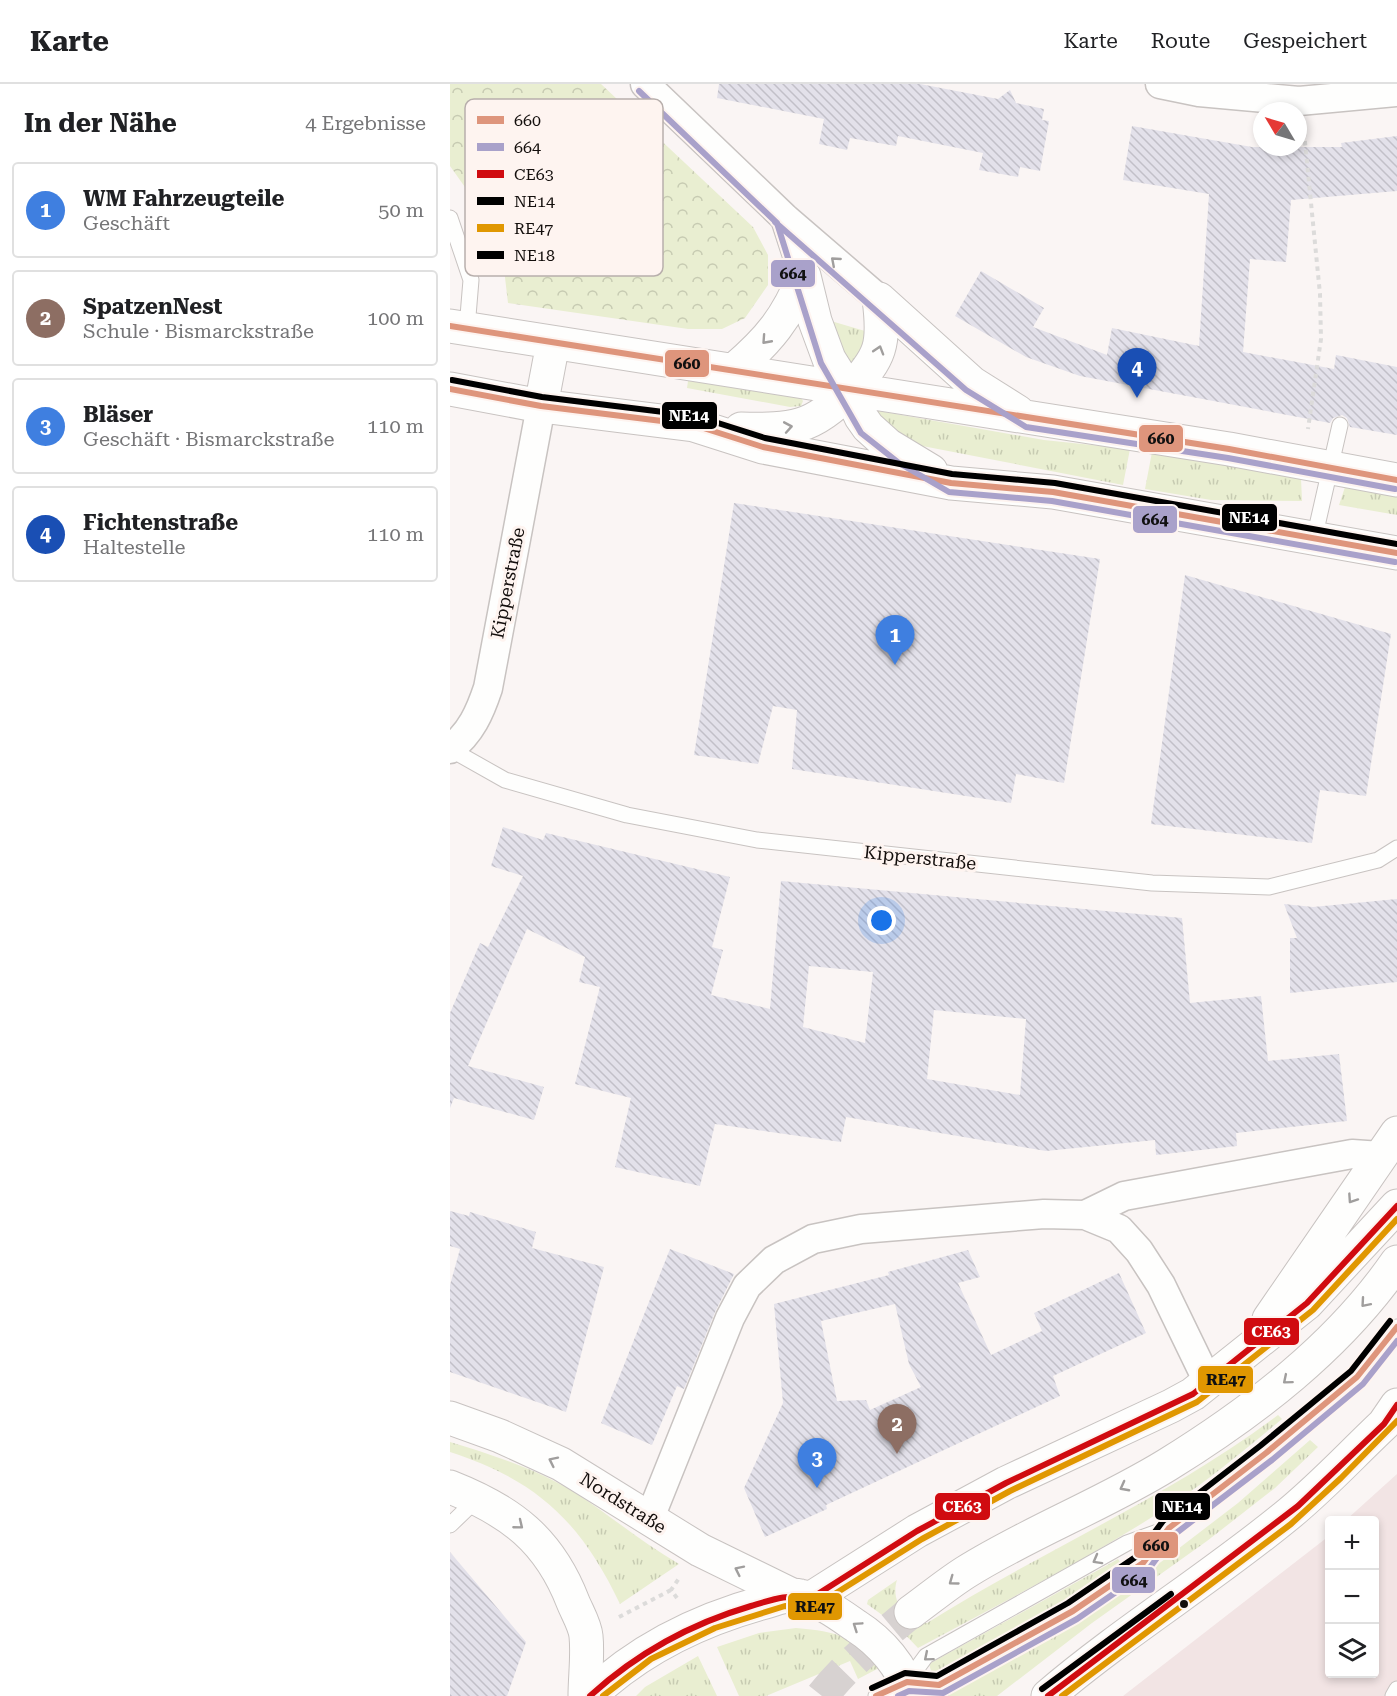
<!DOCTYPE html>
<html lang="de">
<meta charset="utf-8">
<style>
:root{--surface:#fff;--page:#f2f2f2;--text:#202124;--muted:#757577;--line:#e0e0e0;--accent:#2563eb}
body{margin:0;font-family:"Roboto Serif",serif;background:var(--page);color:var(--text)}
.controls{position:absolute;right:18px;bottom:18px;display:grid;overflow:hidden;border-radius:6px;box-shadow:0 3px 9px #0003}
.controls button{width:54px;height:54px;display:grid;place-items:center;padding:0;border:0;border-bottom:2px solid var(--line);background:var(--surface);color:var(--text);font:30px sans-serif}
.compass{position:absolute;left:803px;top:18px;width:54px;height:54px;border-radius:50%;background:var(--surface);box-shadow:0 3px 9px #0003;rotate:308deg}
.you{position:absolute;left:432px;top:837px;width:21px;height:21px;margin:-15px;border:4px solid #fff;border-radius:50%;background:#1a73e8;box-shadow:0 0 0 9px #1a73e833}
.badge{display:grid;place-items:center;width:39px;height:39px;border-radius:50%;background:var(--accent);color:#fff;font-size:20px;font-weight:700}
.pin{position:absolute;translate:-50% -50px;filter:drop-shadow(0 2px 3px #0008)}
.pin::after{content:'';position:absolute;top:32px;width:21px;height:18px;background:inherit;clip-path:polygon(0 0,100% 0,50% 100%)}
.list{margin:0;padding:0;list-style:none}
h2{display:flex;justify-content:space-between;align-items:center;height:78px;margin:0;padding:0 24px;font-size:26px}
h2 small{font-size:20px;font-weight:400;color:var(--muted)}
.list li{display:grid;grid-template-columns:39px 1fr auto;gap:18px;align-items:center;box-sizing:border-box;height:96px;margin:0 12px 12px;padding:0 12px;border:2px solid var(--line);border-radius:6px}
.list b{display:block;font-size:22px;white-space:nowrap}
.list p{margin:0;font-size:20px;white-space:nowrap;color:var(--muted)}
.list em{font-size:20px;font-style:normal;color:var(--muted)}
.icon{flex:none;width:33px;height:33px;fill:none;stroke:currentColor;stroke-width:2;stroke-linecap:round;stroke-linejoin:round}
.map{position:relative;flex:none;width:947px;height:1612px;overflow:hidden}
header{display:flex;align-items:center;gap:36px;box-sizing:border-box;height:84px;padding:0 30px;background:var(--surface);border-bottom:2px solid var(--line)}
header strong{font-size:28px}
nav{display:flex;gap:33px;margin-inline-start:auto;font-size:21px}
main{display:flex}
aside{flex:1;background:var(--surface)}
.map>svg:first-child{display:block}
</style>
<header>
<strong>Karte</strong>
<nav><a>Karte</a><a>Route</a><a>Gespeichert</a></nav>
</header>
<main>
<aside>
<h2>In der Nähe<small>4 Ergebnisse</small></h2>
<ul class="list">
<li><span class="badge" style="background:#3f7fe0">1</span><div><b>WM Fahrzeugteile</b><p>Geschäft</p></div><em>50 m</em></li>
<li><span class="badge" style="background:#8d6e63">2</span><div><b>SpatzenNest</b><p>Schule · Bismarckstraße</p></div><em>100 m</em></li>
<li><span class="badge" style="background:#3f7fe0">3</span><div><b>Bläser</b><p>Geschäft · Bismarckstraße</p></div><em>110 m</em></li>
<li><span class="badge" style="background:#1a4fb4">4</span><div><b>Fichtenstraße</b><p>Haltestelle</p></div><em>110 m</em></li>
</ul>
</aside>
<div class="map">
<svg width="947" height="1612" viewBox="0 0 947 1612">
<defs>
<pattern id="grass-tufts" width="24" height="20" patternUnits="userSpaceOnUse" patternTransform="scale(1.5)"><rect width="24" height="20" fill="#e9eed1"/><path d="M3 7l-1-3M5 7V3M7 7l1-3M15 17l-1-3M17 17v-4M19 17l1-3" fill="none" stroke="#c7cbb2"/></pattern>
<pattern id="forest-crowns" width="20" height="18" patternUnits="userSpaceOnUse" patternTransform="scale(1.5)"><rect width="20" height="18" fill="#e9eed1"/><path d="M2 6a3 3 0 1 1 6 0M12 15a3 3 0 1 1 6 0" fill="none" stroke="#c7cbb2"/></pattern>
<pattern id="building-back-hatch" width="6" height="6" patternUnits="userSpaceOnUse" patternTransform="scale(1.5)"><rect width="6" height="6" fill="#e3e1ea"/><path d="M-1 5l2 2M0 0l6 6M5-1l2 2" fill="none" stroke="#c2c0c8"/></pattern>
</defs>
<rect width="100%" height="100%" fill="#faf5f4"/>
<path fill="#f2e4e4" d="M947,1390V1612H673L879,1452L880,1590H924V1436H896Z"/>
<path fill="url(#grass-tufts)" d="M381,237L415,247L413,269L400,283Z
M238,297L349,311L353,317L351,322L340,323L237,304Z
M423,326L594,356L680,365L673,401L462,360Z
M702,368L851,394L852,417L761,416L695,405Z
M895,403L947,412V431L889,421Z
M828,1331L832,1335C796,1365 760,1395 721,1421C640,1474 553,1518 468,1564L446,1541L417,1520L418,1516L447,1496C440,1517 456,1539 477,1539C593,1466 718,1414 828,1331Z
M860,1356L868,1363L825,1404L757,1457L642,1539L547,1612H493L585,1559L711,1478L788,1419Z
M0,1358C43,1371 89,1386 127,1410C162,1433 193,1459 229,1480L170,1520C131,1438 87,1396 0,1368Z
M668,1475L673,1482L588,1537L496,1587L485,1592L482,1590L479,1580Z
M346,1544C389,1548 401,1551 429,1584L408,1595L400,1577L316,1612H289L267,1563L309,1549Z
M248,1572L267,1612H186L195,1603Z"/>
<path fill="url(#forest-crowns)" d="M0,0H151L303,143L318,171V201L295,234L272,245H238L58,219L54,185L39,137L0,82Z"/>
<path fill="url(#building-back-hatch)" fill-rule="evenodd" d="M269,0H470L548,15L560,6L566,19L594,25L592,36L599,37L590,87L570,83L568,93L529,86L533,69L448,52L446,62L400,54L397,66L369,60L374,35L267,14Z
M682,42L802,63H892L891,59L947,52V107L841,116L836,178L800,175L793,268L884,285L886,271L947,283V351L900,343L897,334L892,331L883,334L880,339L630,292L576,273L505,232L531,187L594,224L583,243L657,271L662,244L749,262L759,110L673,96Z
M284,419L650,475L614,699L566,690L561,719L342,685L347,626L323,622L308,680L244,671Z
M735,491L941,550L916,712L870,706L862,759L701,740Z
M53,743L93,756L96,749L280,793L262,863L273,866L261,911L320,925L331,797L732,834L740,919L811,912L818,977L889,970L897,1037L786,1049L787,1062L706,1071L705,1056L596,1067L396,1033L391,1058L265,1040L250,1102L165,1083L181,1014L125,1000L150,903L129,898L135,873L77,845L18,982L94,1003L84,1036L4,1014L0,1024V929L30,859L38,863L73,792L41,782ZM359,882L423,888L415,959L353,943ZM484,926L576,935L570,1011L477,995Z
M947,815V898L840,909V854H847L834,820L863,823Z
M0,1127L19,1132L20,1128L86,1148L82,1164L154,1183L116,1328L0,1288V1201L10,1165L0,1162Z
M220,1165L284,1190L265,1228L234,1305L227,1302L202,1361L151,1339Z
M518,1166L530,1193L508,1199L541,1271L592,1247L584,1229L669,1189L696,1249L603,1292L610,1312L376,1421L377,1425L315,1453L294,1404L333,1319L324,1220L439,1191L438,1188ZM445,1220L459,1280L471,1303L420,1326L416,1316L387,1317L371,1237Z
M0,1468L76,1558L57,1612H0Z"/>
<g fill="none" stroke-linecap="round" stroke-linejoin="round">
<path stroke="#d7d2d1" stroke-width="33" stroke-dasharray="33 16" stroke-linecap="butt" d="M372,1612C397,1580 430,1554 461,1528"/>
<defs>
<path id="service" d="M0,134L21,196L17,244
M864,455L890,341
M0,665L55,696L177,731L307,756L702,799L819,803L928,776L947,764
M0,1441L28,1414
M457,1598L476,1572L677,1459L719,1444
M426,1612L457,1598L489,1601L623,1527L693,1479L719,1444L816,1369L907,1293L947,1243
M943,1612L947,1605"/>
<path id="minor" d="M195,0L335,134L429,215
M710,0L749,8L849,17L947,8
M335,134L354,192
M0,665C21,649 30,628 38,604L91,322
M635,1131L674,1112L902,1070L931,1072
M199,1436L280,1234L297,1202L324,1176L363,1155L411,1145L594,1130L635,1131L669,1145L689,1167L711,1201L758,1298"/>
<path id="secondary" d="M354,192L365,237L379,275L399,307L411,333L418,343L438,361L481,387
M429,215L522,299L568,328
M0,242L779,365L947,396
M285,285C319,256 337,234 354,192
M0,305L91,322L244,341L313,363L501,399L603,408L947,469
M91,322L103,259
M291,345C342,346 363,345 400,306C431,273 435,261 429,215
M0,1334L50,1352L111,1380L250,1466L342,1511
M0,1403C61,1427 99,1456 123,1518C127,1528 135,1541 136,1552C138,1571 135,1593 135,1612"/>
<path id="primary" d="M819,1235L947,1049
M360,1515L467,1447L556,1399L721,1322L743,1310L857,1219L947,1122
M461,1528C479,1515 497,1500 516,1488C580,1448 652,1421 717,1381C804,1327 888,1263 947,1178
M140,1612C189,1565 249,1536 315,1518C326,1515 339,1509 350,1512C370,1516 390,1531 406,1542C431,1558 453,1583 461,1612
M598,1612C673,1548 758,1496 835,1433C870,1405 901,1371 934,1340L947,1321"/>
</defs>
<use href="#service" stroke="#c8c3c1" stroke-width="17"/>
<use href="#minor" stroke="#c8c3c1" stroke-width="31"/>
<use href="#secondary" stroke="#c8c3c1" stroke-width="35"/>
<use href="#primary" stroke="#c8c3c1" stroke-width="35"/>
<path stroke="#dcdbda" stroke-width="4" stroke-dasharray="4.5 4.5" stroke-linecap="butt" d="M854,48L870,210L871,255L858,345
M227,1514L221,1506L230,1493
M169,1533L221,1506"/>
<use href="#service" stroke="#fefefd" stroke-width="15"/>
<use href="#minor" stroke="#fefefd" stroke-width="28"/>
<use href="#secondary" stroke="#fefefd" stroke-width="33"/>
<use href="#primary" stroke="#fefefd" stroke-width="33"/>
<defs>
<path id="bus-1" d="M0,242L779,365L947,396
M0,305L91,322L244,341L313,363L501,399L603,408L947,469
M426,1612L457,1598L489,1601L623,1527L693,1479L719,1444L816,1369L907,1293L947,1243"/>
<path id="bus-2" d="M189,7L327,139L371,279L411,349L449,379L499,408L602,417L945,478
M325,138L516,306L576,343L778,374L945,405
M448,1612L459,1607L493,1609L627,1535L698,1486L725,1450L822,1376L913,1300L947,1257"/>
<path id="bus-3" d="M360,1515L467,1447L556,1399L743,1310L857,1219L947,1122
M140,1612C187,1569 240,1540 301,1522C321,1516 340,1509 360,1515
M598,1612L848,1422L934,1340L947,1321"/>
<path id="bus-4" d="M2,296L92,313L246,332L315,354L502,390L605,399L947,460
M422,1604L455,1589L487,1592L618,1519L687,1472L713,1437L810,1362L901,1287L940,1237"/>
<path id="bus-5" d="M153,1612L201,1575L265,1544L335,1522L364,1523L472,1455L560,1407L747,1318L863,1226L947,1135
M612,1612L841,1440L891,1394L947,1337"/>
<path id="bus-6" d="M592,1605L721,1510"/>
</defs>
<use href="#bus-1" stroke="#fef4f0" stroke-width="10"/>
<use href="#bus-2" stroke="#fef4f0" stroke-width="10"/>
<use href="#bus-3" stroke="#fef4f0" stroke-width="10"/>
<use href="#bus-4" stroke="#fef4f0" stroke-width="10"/>
<use href="#bus-5" stroke="#fef4f0" stroke-width="10"/>
<use href="#bus-6" stroke="#fef4f0" stroke-width="10"/>
<use href="#bus-1" stroke="#de957c" stroke-width="6"/>
<use href="#bus-2" stroke="#a9a1ca" stroke-width="6"/>
<use href="#bus-3" stroke="#d00b10" stroke-width="6"/>
<use href="#bus-4" stroke="#000" stroke-width="6"/>
<use href="#bus-5" stroke="#e09701" stroke-width="6"/>
<use href="#bus-6" stroke="#000" stroke-width="6"/>
</g>
<defs><path id="oneway-chevron" d="M-2-3.5L2.5 0L-2 3.5" fill="none" stroke-width="1.6" stroke-linecap="round" stroke-linejoin="round" transform="scale(1.5)"/></defs>
<g stroke="#a09e9d">
<use href="#oneway-chevron" transform="translate(385 177) rotate(-139)"/>
<use href="#oneway-chevron" transform="translate(316 256) rotate(132)"/>
<use href="#oneway-chevron" transform="translate(429 266) rotate(-73)"/>
<use href="#oneway-chevron" transform="translate(338 343) rotate(-10)"/>
<use href="#oneway-chevron" transform="translate(902 1115) rotate(124)"/>
<use href="#oneway-chevron" transform="translate(915 1219) rotate(131)"/>
<use href="#oneway-chevron" transform="translate(837 1296) rotate(140)"/>
<use href="#oneway-chevron" transform="translate(103 1377) rotate(-154)"/>
<use href="#oneway-chevron" transform="translate(674 1403) rotate(152)"/>
<use href="#oneway-chevron" transform="translate(69 1441) rotate(39)"/>
<use href="#oneway-chevron" transform="translate(647 1476) rotate(151)"/>
<use href="#oneway-chevron" transform="translate(289 1486) rotate(-154)"/>
<use href="#oneway-chevron" transform="translate(503 1497) rotate(144)"/>
<use href="#oneway-chevron" transform="translate(407 1542) rotate(-146)"/>
<use href="#oneway-chevron" transform="translate(478 1573) rotate(140)"/>
</g>
<circle fill="#130e0c" stroke="#fef4f0" stroke-width="2" cx="734" cy="1520" r="5"/>
<g text-anchor="middle" stroke-width="6" stroke-linejoin="round" paint-order="stroke">
<g font-size="18" fill="#130e0c" stroke="#fef4f0">
<text transform="translate(58 499) rotate(-79)" y="6">Kipperstraße</text>
<text transform="translate(470 774) rotate(6)" y="6">Kipperstraße</text>
<text transform="translate(173 1419) rotate(32)" y="6">Nordstraße</text>
</g>
</g>
<rect x="15" y="15" width="198" height="177" rx="9" fill="#fef4f0" stroke="#b8afac" stroke-width="1.5"/>
<rect x="27" y="32" width="27" height="8" fill="#de957c"/>
<rect x="27" y="59" width="27" height="8" fill="#a9a1ca"/>
<rect x="27" y="86" width="27" height="8" fill="#d00b10"/>
<rect x="27" y="113" width="27" height="8" fill="#000"/>
<rect x="27" y="140" width="27" height="8" fill="#e09701"/>
<rect x="27" y="167" width="27" height="8" fill="#000"/>
<g font-size="16" fill="#130e0c">
<text x="64" y="42">660</text>
<text x="64" y="69">664</text>
<text x="64" y="96">CE63</text>
<text x="64" y="123">NE14</text>
<text x="64" y="150">RE47</text>
<text x="64" y="177">NE18</text>
</g>
<g stroke="#fef4f0" stroke-width="2">
<rect x="320" y="175" width="46" height="29" rx="6" fill="#a9a1ca"/>
<rect x="214" y="265" width="46" height="29" rx="6" fill="#de957c"/>
<rect x="211" y="317" width="57" height="29" rx="6" fill="#000"/>
<rect x="688" y="340" width="46" height="29" rx="6" fill="#de957c"/>
<rect x="771" y="419" width="57" height="29" rx="6" fill="#000"/>
<rect x="682" y="421" width="46" height="29" rx="6" fill="#a9a1ca"/>
<rect x="793" y="1233" width="57" height="29" rx="6" fill="#d00b10"/>
<rect x="747" y="1281" width="57" height="29" rx="6" fill="#e09701"/>
<rect x="704" y="1408" width="57" height="29" rx="6" fill="#000"/>
<rect x="484" y="1408" width="57" height="29" rx="6" fill="#d00b10"/>
<rect x="683" y="1447" width="46" height="28" rx="6" fill="#de957c"/>
<rect x="661" y="1482" width="45" height="28" rx="6" fill="#a9a1ca"/>
<rect x="337" y="1508" width="56" height="29" rx="6" fill="#e09701"/>
</g>
<g font-size="16" text-anchor="middle" font-weight="bold" fill="#fff">
<text x="239" y="337">NE14</text>
<text x="799" y="439">NE14</text>
<text x="821" y="1253">CE63</text>
<text x="732" y="1428">NE14</text>
<text x="512" y="1428">CE63</text>
</g>
<g font-size="16" text-anchor="middle" font-weight="bold" fill="#111">
<text x="343" y="195">664</text>
<text x="237" y="285">660</text>
<text x="711" y="360">660</text>
<text x="705" y="441">664</text>
<text x="776" y="1301">RE47</text>
<text x="706" y="1467">660</text>
<text x="684" y="1502">664</text>
<text x="365" y="1528">RE47</text>
</g>
</svg>
<div class="controls">
<button>+</button>
<button>−</button>
<button><svg class="icon" aria-label="layers" viewBox="0 0 24 24"><path d="M12 4l9 5-9 5-9-5zM3 14l9 5 9-5"/></svg></button>
</div>
<svg class="compass" viewBox="-18 -18 36 36"><path d="M0-13l5 13h-10z" fill="#e53935"/><path d="M0 13l5-13h-10z" fill="#757577"/></svg>
<div class="you"></div>
<div class="pin badge" style="left:445px;top:581px;background:#3f7fe0">1</div>
<div class="pin badge" style="left:447px;top:1370px;background:#8d6e63">2</div>
<div class="pin badge" style="left:367px;top:1404px;background:#3f7fe0">3</div>
<div class="pin badge" style="left:687px;top:314px;background:#1a4fb4">4</div>
</div>
</main>
